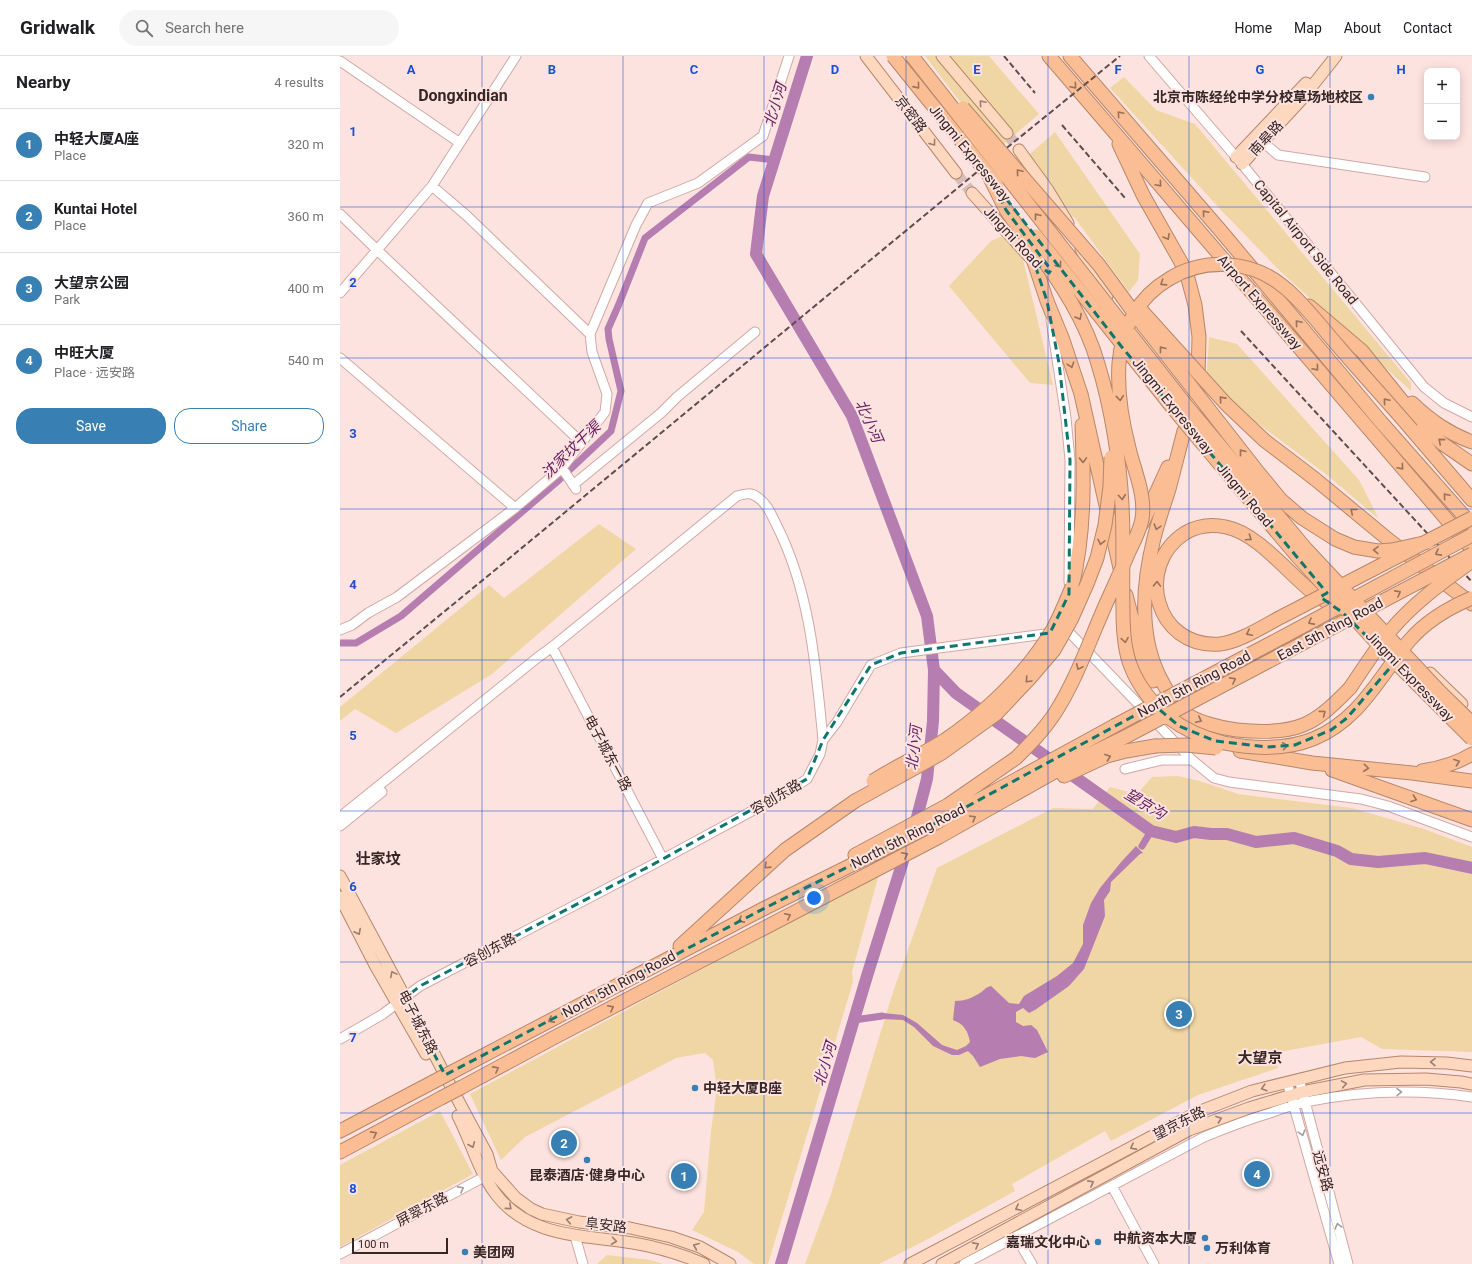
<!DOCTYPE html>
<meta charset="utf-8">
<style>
:root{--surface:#fff;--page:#f6f6f6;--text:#202124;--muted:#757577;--line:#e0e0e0;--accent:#387fb4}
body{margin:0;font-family:Roboto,"Noto Sans SC",sans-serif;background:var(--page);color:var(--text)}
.controls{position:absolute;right:12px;top:12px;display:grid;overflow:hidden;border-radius:8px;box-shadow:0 2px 10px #0003}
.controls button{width:36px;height:36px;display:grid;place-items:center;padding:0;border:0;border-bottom:1px solid var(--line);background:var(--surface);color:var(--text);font:20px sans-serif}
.scale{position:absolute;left:12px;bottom:10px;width:96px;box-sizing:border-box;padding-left:4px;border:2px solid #362625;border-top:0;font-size:11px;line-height:14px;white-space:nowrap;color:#362625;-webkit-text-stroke:3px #fde3e0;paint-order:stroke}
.you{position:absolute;left:474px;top:842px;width:14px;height:14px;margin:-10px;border:3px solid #fff;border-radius:50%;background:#1a73e8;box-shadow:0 0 0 6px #1a73e833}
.badge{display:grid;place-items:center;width:26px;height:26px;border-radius:50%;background:var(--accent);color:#fff;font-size:13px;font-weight:700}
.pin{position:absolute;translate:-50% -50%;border:2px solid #fff;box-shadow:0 1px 4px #0006}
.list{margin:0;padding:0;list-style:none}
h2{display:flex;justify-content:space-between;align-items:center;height:52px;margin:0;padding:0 16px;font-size:17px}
h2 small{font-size:13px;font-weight:400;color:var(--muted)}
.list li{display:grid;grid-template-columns:26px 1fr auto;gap:12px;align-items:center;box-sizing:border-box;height:72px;padding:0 16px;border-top:1px solid var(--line)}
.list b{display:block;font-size:15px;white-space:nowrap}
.list p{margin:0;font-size:13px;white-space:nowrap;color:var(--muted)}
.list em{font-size:13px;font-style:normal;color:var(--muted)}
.actions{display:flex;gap:8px;padding:12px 16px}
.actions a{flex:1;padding:9px 0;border:1px solid var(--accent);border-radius:16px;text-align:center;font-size:14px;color:var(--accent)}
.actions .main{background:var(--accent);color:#fff}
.icon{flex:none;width:22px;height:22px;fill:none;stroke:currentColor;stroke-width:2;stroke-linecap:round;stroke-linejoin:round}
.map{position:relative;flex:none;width:1132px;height:1208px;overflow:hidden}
header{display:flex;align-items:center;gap:24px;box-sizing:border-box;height:56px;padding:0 20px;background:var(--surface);border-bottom:1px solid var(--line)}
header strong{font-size:19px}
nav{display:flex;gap:22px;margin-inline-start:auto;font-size:14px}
.search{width:280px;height:36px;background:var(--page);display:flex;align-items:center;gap:10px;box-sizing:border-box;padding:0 14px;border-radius:22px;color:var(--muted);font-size:15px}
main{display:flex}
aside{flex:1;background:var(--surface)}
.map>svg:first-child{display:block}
</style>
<header>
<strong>Gridwalk</strong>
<div class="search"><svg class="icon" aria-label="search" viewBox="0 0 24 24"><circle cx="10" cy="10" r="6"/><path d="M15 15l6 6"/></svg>Search here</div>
<nav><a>Home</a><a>Map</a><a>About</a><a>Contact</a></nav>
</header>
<main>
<aside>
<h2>Nearby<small>4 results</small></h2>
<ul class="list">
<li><span class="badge">1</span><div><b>中轻大厦A座</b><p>Place</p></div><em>320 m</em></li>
<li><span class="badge">2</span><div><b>Kuntai Hotel</b><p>Place</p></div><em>360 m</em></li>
<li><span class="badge">3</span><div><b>大望京公园</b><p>Park</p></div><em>400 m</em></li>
<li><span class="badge">4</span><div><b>中旺大厦</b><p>Place · 远安路</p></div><em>540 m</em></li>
</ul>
<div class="actions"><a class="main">Save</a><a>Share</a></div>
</aside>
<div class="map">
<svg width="1132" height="1208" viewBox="0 0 1132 1208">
<rect width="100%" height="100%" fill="#fde3e0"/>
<path fill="#efd6a4" d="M585,0H649L699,58L657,94Z
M784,21L816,54L855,68L1071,327V335L940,215L881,154L770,32Z
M715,76L800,198L798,224L789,236L735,162L702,142L675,111Z
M676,174L713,329L690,327L609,230L651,185Z
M869,281L897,288L1019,424L1039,463L987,419L866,329Z
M259,468L296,493L152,618L56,677L15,653L0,665V651L149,529L164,542Z
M837,720L860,725L898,738L1012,752L1084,773L1132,791V996L1042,993L1021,981L934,997L938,1012L858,1039L771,1085L765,1075L672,1128L675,1135L586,1184L539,1208H465L491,1138L553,936L597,812L713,752L753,753L770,731L797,738L812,721Z
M539,818L512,916L513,926L428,1208H414L398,1196L352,1174L364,1156L371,1075L377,1032L373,1004L365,997L336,1002L185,1081L161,1104L130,1038Z
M100,1055L133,1118L0,1191V1109Z
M267,1199L310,1204L323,1208H257Z"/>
<path fill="#b57db0" d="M796,790L803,797L800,798L771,826L770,835L764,844L765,860L744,913L729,930L695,954L689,957L683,952L676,956V966L683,970L691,969L697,974L708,996L695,1002L681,1000L660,1003L640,1011L633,1000L628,995L619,999H612L593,990L574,971L563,964L542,963L543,957L563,959L577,967L602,989L617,994L626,990L630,986C628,975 624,968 613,964L615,945C625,945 632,942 640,937C645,934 644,932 651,930L669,947L679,948L684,940L717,920L733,907L743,888V869L751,847L760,832L782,805Z"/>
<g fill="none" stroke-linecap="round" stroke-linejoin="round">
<path stroke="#b57db0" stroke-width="7" d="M0,587H16L61,560L219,424L271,375L281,335L269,283L268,273L279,248L305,182L409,101L434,104
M802,790L811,775
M514,964L542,960"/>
<path stroke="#b57db0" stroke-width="12" d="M467,0L423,140L416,198L512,360L587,560L594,614L593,665L587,723L577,761
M594,614L616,637L811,775L836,781L854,776L871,778H887L916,786L954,782L997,795L1011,803L1038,806L1085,802L1132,812
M441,1208L527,920L573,773"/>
<path stroke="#d5bdbb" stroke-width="11" stroke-dasharray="11 5.5" stroke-linecap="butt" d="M667,77L679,94
M616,117L632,137"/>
<defs>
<path id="minor" d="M809,0L902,108L1084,331L1104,347L1132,361
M0,5L120,87
M923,86L938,99L1085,121
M92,130L126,159L250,278
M0,158L37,194L241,386
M0,237L92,130L176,0
M711,264L726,362L730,404L729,526
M0,302L175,452L222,412L265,356L267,338L252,296L250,278L296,169L308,147L358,127L423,80L449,0
M222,412L236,433
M233,429L321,357L337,341L415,276
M728,567V575L852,704L874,722L889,726L1021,743L1048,750L1132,781
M0,574L12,569L28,557L57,541L175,452
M212,591L323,803
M483,684L497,666L531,609L561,597L713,577
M785,713L822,704H852
M0,761L197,602L212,591L397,440C404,438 411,436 417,441C427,447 431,458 436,468C470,534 476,611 483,684L480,698L467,723L447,736L312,809L80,930L43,958L0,983
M0,770L42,736
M959,1023L1008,1208
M947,1026L999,1208
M772,1130L814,1208
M235,1180L243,1208
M676,1181L692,1208
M0,1198L144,1121
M624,1208L864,1081C886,1072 907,1064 930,1057C941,1053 953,1049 965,1046C1019,1035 1077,1033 1132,1041"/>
<path id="major" d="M526,0L616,117
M602,0L667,77
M679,94L708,134L728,167
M896,101L966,27
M902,108L961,44L996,0
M632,137L694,206L701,211
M741,193L759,228L767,240
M1090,617L1122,648
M0,820L59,930L119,1046L147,1098L152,1115L176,1142L191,1153L202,1158L239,1166L290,1172L331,1181L360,1191L390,1208
M0,841L35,909L86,998
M118,1060C131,1085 138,1114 155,1137C188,1182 243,1179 293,1187C317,1191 341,1198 364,1208
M570,1208L858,1056L912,1035L1005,1012L1061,1006L1107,1007L1132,1010
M602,1208L849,1074L909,1052L962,1036L1024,1024L1086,1023L1121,1026L1132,1028"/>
<path id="highway" d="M709,0L1132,493
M730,0L880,174L1041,366L1132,469
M779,88L803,139L846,215L855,249L859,281L858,320
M694,206L707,245L723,284L741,338L780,512
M969,250L1022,295L1083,371L1103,388L1132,408
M1072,347C1091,365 1108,377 1132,386
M1072,374L1132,444
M844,375C839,394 834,414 829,433C824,449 818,466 814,482C802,530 798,585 824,629C828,636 836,652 843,656C857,666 880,672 897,674C917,676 944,677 963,669C981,662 996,646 1010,632
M975,423L1050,485L1132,548
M802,468L828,411
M732,531C745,477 744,425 742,369
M786,539L803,605L813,625
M943,560C925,569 900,586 880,588C815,593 794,510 845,477C857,470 872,468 886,471C917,477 947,516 972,536C981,543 992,549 1002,556
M900,695L972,707L1072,717L1132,725
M992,714L1132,764
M1082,715C1100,712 1116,708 1132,698
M724,720L767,700L786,695L815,690
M515,799L608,749L676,702
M340,890L445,794L515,745
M114,1015L425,852L604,763L774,670
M122,1031L215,981L599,781L725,710L785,681
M0,1075L93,1026
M0,1096L101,1042"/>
</defs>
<use href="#minor" stroke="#d1a8a3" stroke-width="11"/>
<use href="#major" stroke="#b6886c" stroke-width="13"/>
<use href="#highway" stroke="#b6886c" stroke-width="15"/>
<use href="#minor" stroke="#fff" stroke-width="9"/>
<use href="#major" stroke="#fdd7be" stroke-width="11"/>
<use href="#highway" stroke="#fbbd93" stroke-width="13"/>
<path stroke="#604d4c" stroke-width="2" stroke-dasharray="6 3" stroke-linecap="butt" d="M664,0L695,37
M722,69L785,142
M901,275L1132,526
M0,641L166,505L637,116L780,0"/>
<defs>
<path id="highway-bridge" d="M553,0L656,128
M572,0L846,349L966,493L1100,636L1132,667
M623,52L759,209L800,265L918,416L941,444L962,462L995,483L1014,491L1038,495L1052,494L1088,486
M650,122C655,132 660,142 665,152C673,166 685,178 694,191C720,226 746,265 758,308C771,350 780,405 782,449C784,484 782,519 783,555C783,573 784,594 791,611C799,631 812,647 828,661C845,674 863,682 884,687C914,693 945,694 973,683C1020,664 1039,621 1069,585C1086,565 1108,552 1132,542
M696,180L836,356L957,500L1048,599L1132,683
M802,255L886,348L924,384L975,423
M943,560L1132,462
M1010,632C1023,613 1036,592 1051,574C1073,548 1100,528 1128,508
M774,670L952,576L1132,479
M785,681L1132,498
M815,690L846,689L876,692
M676,702C690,688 704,674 715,657C738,621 751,580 769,541C775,527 782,513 788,498C793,487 800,475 802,463C806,439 794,414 789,392C782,365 777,336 779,307C782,272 798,241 829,223C865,201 912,204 944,231C964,247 982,272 999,291C1023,319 1048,346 1072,374
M533,725C556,710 582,699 605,684C647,655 686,618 713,573C720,560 726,545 732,531
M515,745L602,697L656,658L690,622L714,594L732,562L747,528L757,502L765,469L770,430L771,401
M93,1026L114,1015
M101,1042L122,1031"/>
</defs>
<use href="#highway-bridge" stroke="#b6886c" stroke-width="15" stroke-linecap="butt"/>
<use href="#highway-bridge" stroke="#fbbd93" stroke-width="13"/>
</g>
<defs><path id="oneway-chevron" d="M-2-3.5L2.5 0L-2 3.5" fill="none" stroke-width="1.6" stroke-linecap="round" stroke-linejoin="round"/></defs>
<g stroke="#98725c">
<use href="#oneway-chevron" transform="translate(577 30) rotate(51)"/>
<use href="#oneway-chevron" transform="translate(734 30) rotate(49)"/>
<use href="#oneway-chevron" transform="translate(780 58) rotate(-131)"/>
<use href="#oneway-chevron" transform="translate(679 116) rotate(-130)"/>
<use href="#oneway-chevron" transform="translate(819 128) rotate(49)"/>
<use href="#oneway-chevron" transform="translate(865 157) rotate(-131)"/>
<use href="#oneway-chevron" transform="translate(697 160) rotate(-128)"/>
<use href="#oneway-chevron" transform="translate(827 181) rotate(60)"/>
<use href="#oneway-chevron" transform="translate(719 209) rotate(52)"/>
<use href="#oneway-chevron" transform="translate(823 227) rotate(147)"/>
<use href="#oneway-chevron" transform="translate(739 261) rotate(61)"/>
<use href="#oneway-chevron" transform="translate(958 267) rotate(-130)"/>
<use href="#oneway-chevron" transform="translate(822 293) rotate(-128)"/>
<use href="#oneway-chevron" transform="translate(731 309) rotate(72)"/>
<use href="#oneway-chevron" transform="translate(976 312) rotate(49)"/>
<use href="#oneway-chevron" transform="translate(780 342) rotate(84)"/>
<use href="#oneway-chevron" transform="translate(882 343) rotate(-132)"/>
<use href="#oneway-chevron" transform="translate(1046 345) rotate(-131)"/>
<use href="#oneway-chevron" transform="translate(1101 385) rotate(-140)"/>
<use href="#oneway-chevron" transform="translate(902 396) rotate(-128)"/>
<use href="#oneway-chevron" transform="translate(743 404) rotate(88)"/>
<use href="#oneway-chevron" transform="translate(1061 411) rotate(49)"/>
<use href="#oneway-chevron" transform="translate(1106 440) rotate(-131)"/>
<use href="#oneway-chevron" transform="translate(782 441) rotate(85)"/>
<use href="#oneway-chevron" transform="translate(1013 455) rotate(-141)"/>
<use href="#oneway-chevron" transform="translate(817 471) rotate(107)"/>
<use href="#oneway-chevron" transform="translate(909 482) rotate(34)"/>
<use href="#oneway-chevron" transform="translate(761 486) rotate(103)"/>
<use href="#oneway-chevron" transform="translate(1036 494) rotate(-178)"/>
<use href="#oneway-chevron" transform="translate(1098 497) rotate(152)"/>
<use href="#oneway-chevron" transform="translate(817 528) rotate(-88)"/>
<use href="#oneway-chevron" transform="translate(1058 537) rotate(-28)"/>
<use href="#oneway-chevron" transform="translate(971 566) rotate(152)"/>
<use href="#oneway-chevron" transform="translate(909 577) rotate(153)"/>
<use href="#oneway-chevron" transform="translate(785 584) rotate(81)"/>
<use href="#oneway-chevron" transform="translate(739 611) rotate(115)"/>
<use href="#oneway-chevron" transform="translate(688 624) rotate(133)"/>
<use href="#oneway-chevron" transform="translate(893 624) rotate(-28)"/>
<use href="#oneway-chevron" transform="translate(983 657) rotate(-37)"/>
<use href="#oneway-chevron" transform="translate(859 664) rotate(25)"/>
<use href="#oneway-chevron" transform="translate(945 690) rotate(-7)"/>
<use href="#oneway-chevron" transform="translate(768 701) rotate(-20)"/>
<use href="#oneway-chevron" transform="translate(1117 706) rotate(-20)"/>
<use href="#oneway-chevron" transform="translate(1026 712) rotate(6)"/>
<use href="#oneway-chevron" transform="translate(1074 743) rotate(20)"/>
<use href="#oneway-chevron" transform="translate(633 762) rotate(-30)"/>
<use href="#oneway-chevron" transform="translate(565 799) rotate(-27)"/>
<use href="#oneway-chevron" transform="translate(427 810) rotate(136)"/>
<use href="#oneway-chevron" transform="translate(448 860) rotate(-27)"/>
<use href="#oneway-chevron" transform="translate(401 864) rotate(152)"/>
<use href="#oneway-chevron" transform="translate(271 952) rotate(-27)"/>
<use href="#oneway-chevron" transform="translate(211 964) rotate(152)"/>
<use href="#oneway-chevron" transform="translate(156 1013) rotate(-28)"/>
<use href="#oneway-chevron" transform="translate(34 1078) rotate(-28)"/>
</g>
<g stroke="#9a7e72">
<use href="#oneway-chevron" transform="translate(642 47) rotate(-130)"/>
<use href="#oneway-chevron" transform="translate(593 87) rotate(53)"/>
<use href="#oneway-chevron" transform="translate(18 876) rotate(63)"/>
<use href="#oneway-chevron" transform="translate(53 918) rotate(-118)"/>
<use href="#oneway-chevron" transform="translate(1093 1006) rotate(-179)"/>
<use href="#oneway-chevron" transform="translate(1004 1028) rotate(-10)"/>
<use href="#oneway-chevron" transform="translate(924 1032) rotate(164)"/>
<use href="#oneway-chevron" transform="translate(879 1063) rotate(-20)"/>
<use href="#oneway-chevron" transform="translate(132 1089) rotate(67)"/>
<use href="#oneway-chevron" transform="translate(793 1091) rotate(152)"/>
<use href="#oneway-chevron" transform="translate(751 1127) rotate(-28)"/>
<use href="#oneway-chevron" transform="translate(169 1151) rotate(41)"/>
<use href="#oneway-chevron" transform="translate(678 1152) rotate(153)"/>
<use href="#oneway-chevron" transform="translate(229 1164) rotate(-169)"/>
<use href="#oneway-chevron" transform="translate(274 1185) rotate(7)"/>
<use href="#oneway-chevron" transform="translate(636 1189) rotate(-28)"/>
<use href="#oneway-chevron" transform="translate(356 1190) rotate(-158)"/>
</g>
<g stroke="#a59d9d">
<use href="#oneway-chevron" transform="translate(1059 1036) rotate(-1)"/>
<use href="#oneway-chevron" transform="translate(962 1077) rotate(74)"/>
<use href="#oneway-chevron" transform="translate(121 1133) rotate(-28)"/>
<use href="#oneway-chevron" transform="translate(998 1170) rotate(-105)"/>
</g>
<path fill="none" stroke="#0f766e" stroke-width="3" stroke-dasharray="8 5" stroke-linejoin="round" d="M650,122L781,290L987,537L980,541L1002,556L1054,607L1007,662L991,674L955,689L927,691L875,685L839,670L814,649L604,763L425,852L105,1019L65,942L80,930L312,809L467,723L483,684L531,609L561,597L710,577L729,538L730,404L719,307L707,245L694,206L709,217L711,214L666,154Z"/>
<path fill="none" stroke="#1d4ed8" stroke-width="1" stroke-opacity="0.55" d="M142,0V1208M283,0V1208M424,0V1208M566,0V1208M708,0V1208M849,0V1208M990,0V1208M0,151H1132M0,302H1132M0,453H1132M0,604H1132M0,755H1132M0,906H1132M0,1057H1132"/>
<g fill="#387fb4" stroke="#fde3e0" stroke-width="1.5">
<circle cx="1031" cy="41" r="4"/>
<circle cx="355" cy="1032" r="4"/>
<circle cx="247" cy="1104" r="4"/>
<circle cx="865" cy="1182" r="4"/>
<circle cx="758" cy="1186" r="4"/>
<circle cx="867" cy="1192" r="4"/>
<circle cx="125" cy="1196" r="4"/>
</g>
<g text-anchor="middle" stroke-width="4" stroke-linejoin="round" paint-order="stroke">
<g font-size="14" font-weight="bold" fill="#362625" stroke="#fde3e0" text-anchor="end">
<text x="1023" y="46">北京市陈经纶中学分校草场地校区</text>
<text x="363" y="1037" text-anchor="start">中轻大厦B座</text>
<text x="247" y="1124" text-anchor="middle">昆泰酒店·健身中心</text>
<text x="857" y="1187">中航资本大厦</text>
<text x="750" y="1191">嘉瑞文化中心</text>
<text x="875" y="1197" text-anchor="start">万利体育</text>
<text x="133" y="1201" text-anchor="start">美团网</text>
</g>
<g font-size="14" fill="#362625" stroke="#fde3e0">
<text transform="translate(571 58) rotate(53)" y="5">京密路</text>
<text transform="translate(926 82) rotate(-47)" y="5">南皋路</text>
<text transform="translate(630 97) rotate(51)" y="5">Jingmi Expressway</text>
<text transform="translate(673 181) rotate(47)" y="5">Jingmi Road</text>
<text transform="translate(966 186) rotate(51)" y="5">Capital Airport Side Road</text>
<text transform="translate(920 246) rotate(49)" y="5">Airport Expressway</text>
<text transform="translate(833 350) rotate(51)" y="5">Jingmi Expressway</text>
<text transform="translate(905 439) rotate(50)" y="5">Jingmi Road</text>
<text transform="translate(990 573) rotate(-28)" y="5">East 5th Ring Road</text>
<text transform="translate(1070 620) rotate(46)" y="5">Jingmi Expressway</text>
<text transform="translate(854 628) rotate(-28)" y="5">North 5th Ring Road</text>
<text transform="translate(268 697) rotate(62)" y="5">电子城东一路</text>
<text transform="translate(436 741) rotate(-30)" y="5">容创东路</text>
<text transform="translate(568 780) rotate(-27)" y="5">North 5th Ring Road</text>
<text transform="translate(150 894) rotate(-28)" y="5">容创东路</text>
<text transform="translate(279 928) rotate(-28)" y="5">North 5th Ring Road</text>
<text transform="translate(78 966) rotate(63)" y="5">电子城东路</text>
<text transform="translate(839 1067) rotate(-27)" y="5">望京东路</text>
<text transform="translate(983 1115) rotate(75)" y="5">远安路</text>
<text transform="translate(82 1153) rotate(-28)" y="5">屏翠东路</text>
<text transform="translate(266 1169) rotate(7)" y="5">阜安路</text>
</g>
<g font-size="15" font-style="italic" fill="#662263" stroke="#fde3e0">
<text transform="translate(435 49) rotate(-73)" y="5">北小河</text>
<text transform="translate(529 365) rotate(66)" y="5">北小河</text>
<text transform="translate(231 394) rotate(-44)" y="5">沈家坟干渠</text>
<text transform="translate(574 692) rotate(-84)" y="5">北小河</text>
<text transform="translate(805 748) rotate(31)" y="5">望京沟</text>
<text transform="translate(485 1008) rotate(-73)" y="5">北小河</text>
</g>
<g font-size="15" font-weight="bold" fill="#362625" stroke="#fde3e0">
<text x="38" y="808">壮家坟</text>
<text x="920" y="1007">大望京</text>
</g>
<g font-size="16" font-weight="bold" fill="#362625" stroke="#fde3e0">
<text x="123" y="45">Dongxindian</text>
</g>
</g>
<g font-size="13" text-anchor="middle" font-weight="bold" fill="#1d4ed8" stroke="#fde3e0" stroke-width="4" stroke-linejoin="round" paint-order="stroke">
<text x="71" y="18">A</text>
<text x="212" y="18">B</text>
<text x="354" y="18">C</text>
<text x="495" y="18">D</text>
<text x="637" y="18">E</text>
<text x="778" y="18">F</text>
<text x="920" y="18">G</text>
<text x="1061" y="18">H</text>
<text x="13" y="80">1</text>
<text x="13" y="231">2</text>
<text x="13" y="382">3</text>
<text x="13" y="533">4</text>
<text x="13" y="684">5</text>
<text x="13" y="835">6</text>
<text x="13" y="986">7</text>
<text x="13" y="1137">8</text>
</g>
</svg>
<div class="controls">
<button>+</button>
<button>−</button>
</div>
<div class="scale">100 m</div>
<div class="you"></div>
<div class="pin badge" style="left:344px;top:1120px">1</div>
<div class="pin badge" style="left:224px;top:1087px">2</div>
<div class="pin badge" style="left:839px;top:958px">3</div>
<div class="pin badge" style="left:917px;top:1118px">4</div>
</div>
</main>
